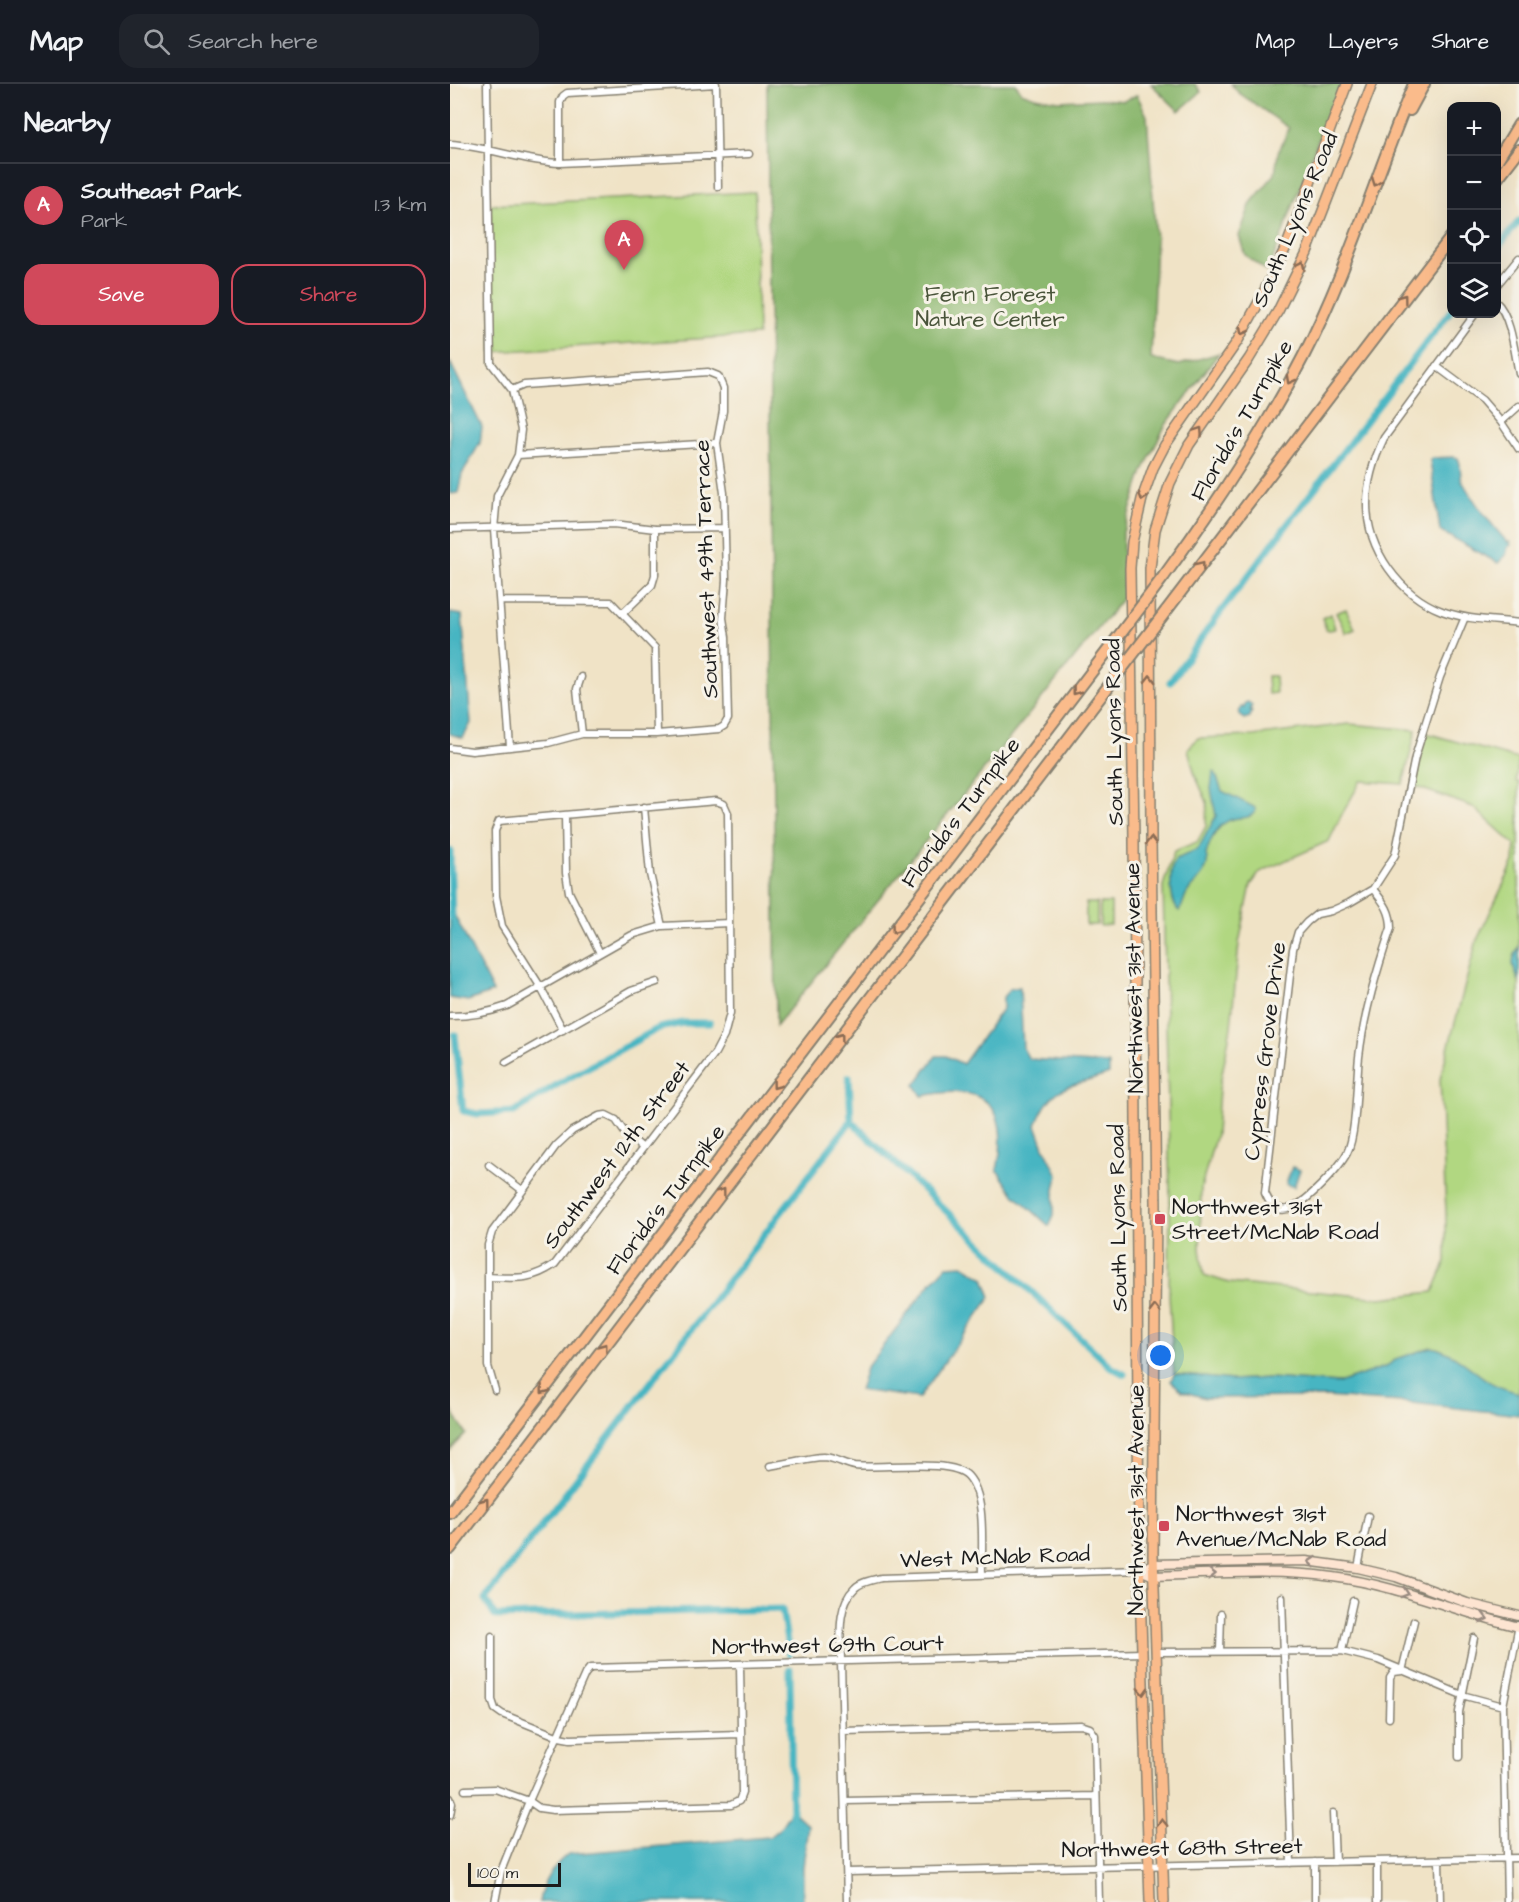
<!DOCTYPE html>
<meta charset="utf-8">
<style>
:root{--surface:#171b24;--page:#20242c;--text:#f1f3f6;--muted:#9ea1a6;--line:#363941;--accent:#d1495b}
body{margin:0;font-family:"Architects Daughter",sans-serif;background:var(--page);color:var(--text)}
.controls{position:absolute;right:18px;top:18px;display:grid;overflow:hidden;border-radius:12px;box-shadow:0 6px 24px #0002}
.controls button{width:54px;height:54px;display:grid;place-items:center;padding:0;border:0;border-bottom:2px solid var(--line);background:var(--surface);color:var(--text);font:30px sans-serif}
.scale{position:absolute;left:18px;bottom:15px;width:93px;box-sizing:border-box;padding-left:6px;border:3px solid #1c1c1c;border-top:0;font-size:16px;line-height:21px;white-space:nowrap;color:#1c1c1c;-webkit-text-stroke:4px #f7f3e8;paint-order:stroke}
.you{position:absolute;left:711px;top:1272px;width:21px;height:21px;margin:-15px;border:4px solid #fff;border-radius:50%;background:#1a73e8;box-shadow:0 0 0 9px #1a73e833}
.badge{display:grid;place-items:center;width:39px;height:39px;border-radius:50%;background:var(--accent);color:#fff;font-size:20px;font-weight:700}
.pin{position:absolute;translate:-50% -50px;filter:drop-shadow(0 2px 3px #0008)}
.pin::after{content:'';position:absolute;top:32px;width:21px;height:18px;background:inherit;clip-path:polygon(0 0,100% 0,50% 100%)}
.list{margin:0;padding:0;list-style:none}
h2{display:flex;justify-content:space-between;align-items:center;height:78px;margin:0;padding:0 24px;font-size:26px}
h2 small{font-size:20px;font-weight:400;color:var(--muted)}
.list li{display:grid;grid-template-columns:39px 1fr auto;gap:18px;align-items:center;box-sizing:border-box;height:84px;padding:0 24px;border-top:2px solid var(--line)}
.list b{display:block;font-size:22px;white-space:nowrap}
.list p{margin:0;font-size:20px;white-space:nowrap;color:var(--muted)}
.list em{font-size:20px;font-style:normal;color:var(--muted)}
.actions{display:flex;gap:12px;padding:18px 24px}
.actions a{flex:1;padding:14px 0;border:2px solid var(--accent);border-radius:18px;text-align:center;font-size:21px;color:var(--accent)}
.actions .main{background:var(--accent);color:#fff}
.icon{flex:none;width:33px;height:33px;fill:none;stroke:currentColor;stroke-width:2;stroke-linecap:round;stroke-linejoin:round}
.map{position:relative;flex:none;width:1069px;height:1818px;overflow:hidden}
header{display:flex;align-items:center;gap:36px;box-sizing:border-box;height:84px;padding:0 30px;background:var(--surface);border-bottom:2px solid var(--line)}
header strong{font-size:28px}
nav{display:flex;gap:33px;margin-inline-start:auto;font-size:21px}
.search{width:420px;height:54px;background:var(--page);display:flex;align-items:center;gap:15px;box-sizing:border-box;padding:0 21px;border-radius:18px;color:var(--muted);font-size:22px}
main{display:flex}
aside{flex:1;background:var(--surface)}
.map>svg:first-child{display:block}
</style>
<header>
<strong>Map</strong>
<div class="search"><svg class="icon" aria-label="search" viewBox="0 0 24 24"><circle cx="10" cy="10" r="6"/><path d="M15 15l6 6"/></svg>Search here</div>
<nav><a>Map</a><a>Layers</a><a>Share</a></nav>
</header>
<main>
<aside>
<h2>Nearby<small></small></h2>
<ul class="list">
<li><span class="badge">A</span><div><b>Southeast Park</b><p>Park</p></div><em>1.3 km</em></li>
</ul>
<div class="actions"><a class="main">Save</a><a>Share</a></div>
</aside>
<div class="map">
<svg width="1069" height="1818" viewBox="0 0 1069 1818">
<rect width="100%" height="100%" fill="#f7f3e8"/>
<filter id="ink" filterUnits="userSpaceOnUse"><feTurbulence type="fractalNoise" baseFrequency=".0167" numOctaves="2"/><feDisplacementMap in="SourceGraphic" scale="12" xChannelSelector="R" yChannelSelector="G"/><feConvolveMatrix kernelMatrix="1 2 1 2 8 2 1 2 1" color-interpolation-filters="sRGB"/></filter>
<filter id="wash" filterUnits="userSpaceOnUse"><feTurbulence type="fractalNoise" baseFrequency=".008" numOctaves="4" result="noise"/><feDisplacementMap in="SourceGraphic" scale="24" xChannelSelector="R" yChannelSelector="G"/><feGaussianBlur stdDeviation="1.35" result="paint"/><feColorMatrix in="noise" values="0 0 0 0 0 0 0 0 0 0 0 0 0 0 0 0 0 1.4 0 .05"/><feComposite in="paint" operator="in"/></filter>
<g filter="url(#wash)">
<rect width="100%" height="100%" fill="#f0e3c6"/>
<path fill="#b1d781" stroke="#667a4e" stroke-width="1.5" d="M305,108L308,251L42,268L40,121Z
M896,525L905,545L896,549L886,529Z
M881,530L885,545L879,546L876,545L872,534Z
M817,592H825L826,609L818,610Z
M899,640L966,646L953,700L911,697L891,732L879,757L810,788L801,801L789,859L781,943L769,1005L766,1050L751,1104L750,1165L754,1191L779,1199L931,1214L983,1208L996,1177V1128L990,995L1027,856L1064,778L1065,761L1023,723L964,702L976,649L1068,675L1066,698H1069V1309L1051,1304L1039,1298L1005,1273L989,1265L981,1263L947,1275L935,1283L889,1299L819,1294L782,1296L724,1290L719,1211L720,1114L713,802L724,767L747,758L756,742L757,718L745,691L738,665L748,654L803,652Z
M636,819H647V841H636Z
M650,819H661V841L650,842Z"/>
<path fill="#8cb86f" stroke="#546a46" stroke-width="1.5" d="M317,0H566L571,8L585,13L609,17L652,15L674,17L687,11L697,32L706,156L701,275L729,281L769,269L715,342L693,387L673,448V514L326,942Z
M701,0H745L751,8L729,27Z
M781,0H893L868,56L818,188L795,171L789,152L801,119L825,90L828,69L839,44L789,9Z
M0,1323L16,1350L0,1367Z"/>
<path fill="#47b5c2" stroke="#32686f" stroke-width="1.5" d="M0,278L32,343L30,359L12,390L8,409L0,410Z
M1004,373L1008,374C1012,381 1009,389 1012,397C1024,418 1041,440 1057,458H1060L1061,461L1058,463L1056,471L1048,479L990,447L980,376L982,374Z
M0,529L12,531L21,639L13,654L0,650Z
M798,618L802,621L800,626L802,627L800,633L794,635L789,630L791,623L794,624L795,619Z
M763,688H765L772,707L804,723L806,726C800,737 789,732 780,736C767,741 759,758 756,771C762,786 745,797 737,809C733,815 734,821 729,827C720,819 717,783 727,774H729L748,765L766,732L761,705Z
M0,825L2,826L43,908L18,917L0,914Z
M1069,863V897C1062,882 1060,878 1069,863Z
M570,903L573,964L579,975L659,980V990C620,1005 604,996 586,1041L594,1063L608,1091L604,1111V1131L599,1142L563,1109L547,1086C561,1022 535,998 472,1012L465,1001L486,972H496L513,980L553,924V913L560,905Z
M842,1083L850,1086L844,1103L836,1100Z
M513,1181L534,1194L541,1213L469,1314L409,1306L416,1284L480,1200L497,1182Z
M981,1263C1003,1267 1019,1284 1038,1297C1047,1303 1058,1306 1069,1309V1331L953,1318L876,1313L755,1314L732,1307L721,1297L724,1290L782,1296L819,1294L889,1299L935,1283L947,1275Z
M342,1726L358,1741L353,1784V1818H89C92,1798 103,1782 118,1770L319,1753L330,1744Z"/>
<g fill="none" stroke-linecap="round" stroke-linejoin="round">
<path stroke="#47b5c2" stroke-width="7" d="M1046,166L1069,137
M720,598L769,530L1002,225
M0,767L2,833
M5,951L13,1027L28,1030L64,1028L113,997L209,944L233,939H260
M399,993L401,1037L661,1283L674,1290
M339,1570L332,1525L45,1532L35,1515L401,1037
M340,1585L342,1734"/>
</g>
</g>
<g filter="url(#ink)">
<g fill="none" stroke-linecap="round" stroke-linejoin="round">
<defs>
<path id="street" d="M37,0L41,279L62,306L71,346L68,371L47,412L44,445L60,663
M266,0L268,103
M0,60C37,62 73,78 110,79L299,70
M110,79V18L113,12L117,9L266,0
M1046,202L1069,174
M1046,218C1061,231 1065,271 1069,290
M1025,230L934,354C924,375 917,397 917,420C917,466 950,511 992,527C1016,536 1044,536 1069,539
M986,282L1032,316L1051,338L1069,365
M1051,338L1069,322
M68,371L267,359
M0,445L164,440L205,445L275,444
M51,517L161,518L205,564L207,650
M173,529L202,501L205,491V445
M131,593L127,605L132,650
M0,664L22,667L98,659L132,650H207L269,645L274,642L278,635L276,553L273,534L276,496L274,409L267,359L273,327V304L268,292L258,288L74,301L62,306
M194,723L200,790L212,842
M115,731L116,789L119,808L150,869
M923,805C933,818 941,826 941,844C927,886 914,929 909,973C906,998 907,1049 897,1069C890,1083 853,1123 838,1125C826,1128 819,1119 815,1109L843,865L848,848L857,838L867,830L881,827L899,819L923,805L945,771L965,673L990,593L1015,533
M0,932C21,932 38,929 57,922L182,851L212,842L279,839
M56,978L181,907L207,898
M39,1081L72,1106
M38,1193C65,1194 81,1197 105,1180L265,969L274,952L280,929L278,729L274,720L266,717L49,737L45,747L46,812L52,842L90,902L113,946
M45,1306L38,1282V1161L42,1148L106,1062L122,1047L149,1032L156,1031L166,1036L175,1049L193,1064
M320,1382C334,1380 361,1373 374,1373C385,1374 395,1380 405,1382C431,1385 502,1374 518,1392C537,1413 531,1463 532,1490
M908,1484L918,1432
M832,1513L841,1779
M42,1552V1616L45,1625L52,1630L109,1653L120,1655L290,1650
M770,1567L771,1530
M892,1567L903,1517
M706,1568L892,1567L928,1576L1012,1611L1053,1622
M939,1634L940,1594L944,1588L952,1587L964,1537
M393,1647L631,1641L640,1644L645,1651L649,1818
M1009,1673V1628L1024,1554
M15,1706L45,1705L79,1717L89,1724L103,1726L281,1721L289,1717L292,1709L290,1580
M0,1714L2,1719L0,1731
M395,1717L646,1712
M883,1729L885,1778
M989,1776L990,1818
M927,1777V1818
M865,1778V1818
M397,1788L1069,1774
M45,1818L51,1787L79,1717L135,1590L140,1584L692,1569
M397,1818L391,1578C391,1555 386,1522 405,1504C411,1498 422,1496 431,1494L690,1486
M1057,1818L1053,1622L1069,1541"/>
<path id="secondary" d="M690,1486L703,1480L856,1477L908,1484L946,1493L1017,1519L1069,1532
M690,1486L704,1492C763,1490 824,1485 883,1493C947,1501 1007,1528 1069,1543"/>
<path id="primary" d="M700,1818L689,1473L684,755L680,484L682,458L692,415L703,384L715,361L787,258L809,218L837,161L897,0
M714,1818L703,1471L706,1121L701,753L700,484L705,446L720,399L739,361L799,275L828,227L857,168L922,0"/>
<path id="highway" d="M960,26L974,0
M1046,78L1069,40
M1046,96L1069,66
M714,492C765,422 813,350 853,273C898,186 926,90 964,0
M716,527L1002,152
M0,1429L662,561
M0,1465L664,595"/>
</defs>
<use href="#street" stroke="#868071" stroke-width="9"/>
<use href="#secondary" stroke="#868071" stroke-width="11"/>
<use href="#primary" stroke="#868071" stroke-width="12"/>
<use href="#highway" stroke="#868071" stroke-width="14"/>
<use href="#street" stroke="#fff" stroke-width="6"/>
<use href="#secondary" stroke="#fde4d1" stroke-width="8"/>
<use href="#primary" stroke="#fabb8b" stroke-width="9"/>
<use href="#highway" stroke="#fabb8b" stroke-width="10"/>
<defs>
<path id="highway-bridge" d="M662,561L714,492
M664,595L716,527"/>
</defs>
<use href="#highway-bridge" stroke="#868071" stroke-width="14" stroke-linecap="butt"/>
<use href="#highway-bridge" stroke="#fabb8b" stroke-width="10"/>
</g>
<defs><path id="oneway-chevron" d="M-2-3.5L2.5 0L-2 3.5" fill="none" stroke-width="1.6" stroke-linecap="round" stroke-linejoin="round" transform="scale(1.5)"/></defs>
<g stroke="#8b6c54">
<use href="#oneway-chevron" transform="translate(926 98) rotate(111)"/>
<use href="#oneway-chevron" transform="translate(851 181) rotate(-64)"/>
<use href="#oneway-chevron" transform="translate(953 214) rotate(-53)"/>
<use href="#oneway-chevron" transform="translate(793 247) rotate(119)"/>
<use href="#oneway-chevron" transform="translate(840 296) rotate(119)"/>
<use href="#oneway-chevron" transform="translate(749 347) rotate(-56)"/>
<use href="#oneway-chevron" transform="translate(693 413) rotate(107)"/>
<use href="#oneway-chevron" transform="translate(751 481) rotate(-52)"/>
<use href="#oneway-chevron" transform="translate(700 595) rotate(-90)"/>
<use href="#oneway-chevron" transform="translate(626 607) rotate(127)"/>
<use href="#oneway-chevron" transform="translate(701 757) rotate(-91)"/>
<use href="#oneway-chevron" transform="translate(445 846) rotate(127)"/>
<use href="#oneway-chevron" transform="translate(390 953) rotate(-53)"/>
<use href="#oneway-chevron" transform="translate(326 1001) rotate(127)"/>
<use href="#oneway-chevron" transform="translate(272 1108) rotate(-53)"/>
<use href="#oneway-chevron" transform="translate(705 1225) rotate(-90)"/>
<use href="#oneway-chevron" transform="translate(154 1263) rotate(-53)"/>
<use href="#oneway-chevron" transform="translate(94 1306) rotate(127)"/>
<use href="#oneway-chevron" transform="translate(35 1418) rotate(-53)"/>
<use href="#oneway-chevron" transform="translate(693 1607) rotate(88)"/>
<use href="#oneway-chevron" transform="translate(712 1739) rotate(-92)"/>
</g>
<g stroke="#988a80">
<use href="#oneway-chevron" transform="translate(862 1478) rotate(-174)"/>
<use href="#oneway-chevron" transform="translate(762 1490) rotate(-1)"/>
<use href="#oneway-chevron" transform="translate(955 1509) rotate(18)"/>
<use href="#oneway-chevron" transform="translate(1034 1534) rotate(15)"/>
</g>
</g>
<g fill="#d1495b" stroke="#f7f3e8" stroke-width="2">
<rect x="704" y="1129" width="12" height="12" rx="3"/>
<rect x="708" y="1436" width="12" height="12" rx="3"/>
</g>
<g text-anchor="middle" stroke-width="6" stroke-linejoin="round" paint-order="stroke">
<g font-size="22" fill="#1c1c1c" stroke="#f7f3e8">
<text transform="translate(844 135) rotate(-67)" y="8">South Lyons Road</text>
<text transform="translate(791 336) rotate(-60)" y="8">Florida's Turnpike</text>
<text transform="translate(255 485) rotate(-92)" y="8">Southwest 49th Terrace</text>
<text transform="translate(663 648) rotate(-91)" y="8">South Lyons Road</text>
<text transform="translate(510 728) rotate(-53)" y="8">Florida's Turnpike</text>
<text transform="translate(683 894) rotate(-91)" y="8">Northwest 31st Avenue</text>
<text transform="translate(814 967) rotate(-83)" y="8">Cypress Grove Drive</text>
<text transform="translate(166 1070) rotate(-53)" y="8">Southwest 12th Street</text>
<text transform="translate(215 1115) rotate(-53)" y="8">Florida's Turnpike</text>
<text transform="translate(667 1134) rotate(-91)" y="8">South Lyons Road</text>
<text transform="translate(685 1416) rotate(-90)" y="8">Northwest 31st Avenue</text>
<text transform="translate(545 1472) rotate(-2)" y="8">West McNab Road</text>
<text transform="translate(378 1560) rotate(-1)" y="8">Northwest 69th Court</text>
<text transform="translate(732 1763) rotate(-1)" y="8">Northwest 68th Street</text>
</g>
<g font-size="22" fill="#49543a" stroke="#f7f3e8">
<text x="540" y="217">Fern Forest<tspan x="540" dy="25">Nature Center</tspan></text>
</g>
<g font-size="22" fill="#1c1c1c" stroke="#f7f3e8" text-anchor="start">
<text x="722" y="1130">Northwest 31st<tspan x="722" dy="25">Street/McNab Road</tspan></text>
<text x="726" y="1437">Northwest 31st<tspan x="726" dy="25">Avenue/McNab Road</tspan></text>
</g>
</g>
</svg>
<div class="controls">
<button>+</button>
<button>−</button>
<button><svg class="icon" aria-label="locate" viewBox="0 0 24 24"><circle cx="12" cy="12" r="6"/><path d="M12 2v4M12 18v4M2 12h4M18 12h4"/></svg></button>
<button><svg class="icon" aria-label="layers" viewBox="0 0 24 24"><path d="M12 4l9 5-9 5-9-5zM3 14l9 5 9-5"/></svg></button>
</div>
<div class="scale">100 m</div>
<div class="you"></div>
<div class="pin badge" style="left:174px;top:186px">A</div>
</div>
</main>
